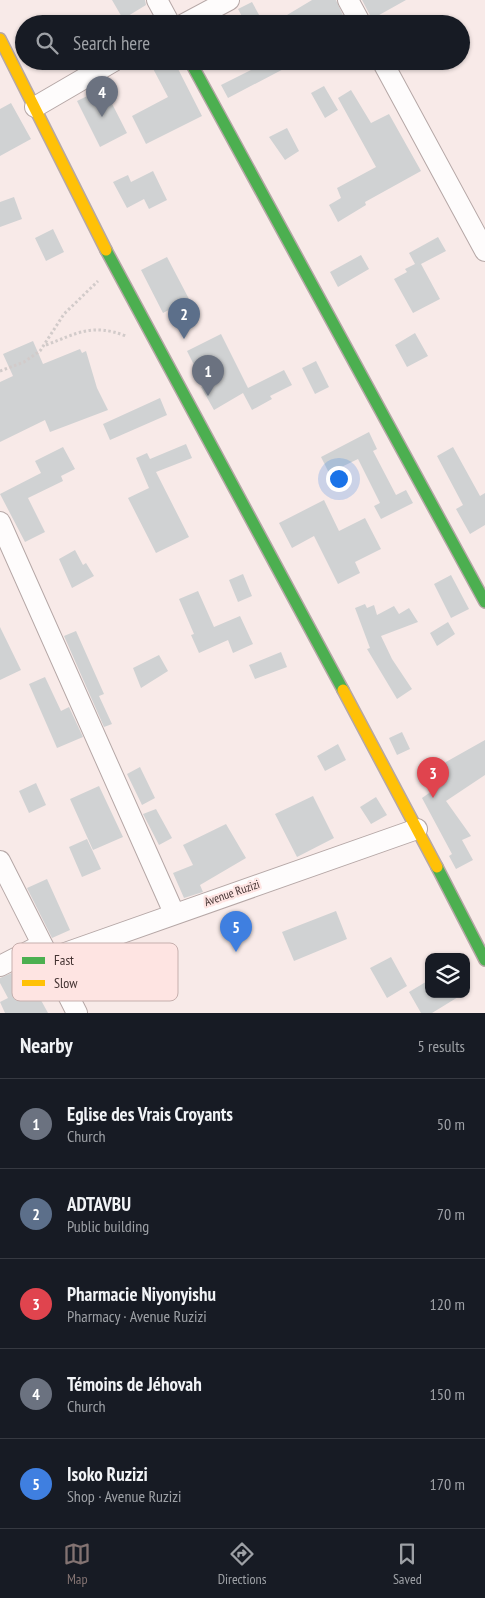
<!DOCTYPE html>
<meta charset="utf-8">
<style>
:root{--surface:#171b24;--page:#242831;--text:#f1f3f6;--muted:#9ea1a6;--line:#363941;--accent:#837372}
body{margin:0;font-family:"PT Sans Narrow",sans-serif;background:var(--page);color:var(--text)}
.controls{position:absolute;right:15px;bottom:15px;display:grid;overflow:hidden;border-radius:10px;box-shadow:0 1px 4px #0004}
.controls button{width:45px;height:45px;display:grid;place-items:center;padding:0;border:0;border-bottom:1px solid var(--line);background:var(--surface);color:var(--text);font:25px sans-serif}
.you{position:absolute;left:338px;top:478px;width:18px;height:18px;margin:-12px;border:4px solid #fff;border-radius:50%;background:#1a73e8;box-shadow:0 0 0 8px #1a73e833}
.badge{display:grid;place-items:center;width:32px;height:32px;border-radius:50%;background:var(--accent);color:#fff;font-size:16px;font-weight:700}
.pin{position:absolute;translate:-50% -41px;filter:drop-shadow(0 1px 2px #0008)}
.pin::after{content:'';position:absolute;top:26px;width:18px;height:15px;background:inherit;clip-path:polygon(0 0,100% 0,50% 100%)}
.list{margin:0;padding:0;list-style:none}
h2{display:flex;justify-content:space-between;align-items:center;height:65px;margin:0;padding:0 20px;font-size:21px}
h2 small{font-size:16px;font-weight:400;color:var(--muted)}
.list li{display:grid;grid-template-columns:32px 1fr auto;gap:15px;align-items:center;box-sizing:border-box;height:90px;padding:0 20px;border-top:1px solid var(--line)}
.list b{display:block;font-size:19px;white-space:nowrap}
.list p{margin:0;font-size:16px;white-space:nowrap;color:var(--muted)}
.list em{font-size:16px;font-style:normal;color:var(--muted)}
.icon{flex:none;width:28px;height:28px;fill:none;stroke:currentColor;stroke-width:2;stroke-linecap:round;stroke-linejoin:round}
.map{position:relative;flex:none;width:485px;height:1013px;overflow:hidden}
.search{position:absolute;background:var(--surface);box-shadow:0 1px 4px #0004;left:15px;right:15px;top:15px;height:55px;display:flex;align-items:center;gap:12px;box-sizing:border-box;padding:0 18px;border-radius:28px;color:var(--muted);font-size:19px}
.sheet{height:515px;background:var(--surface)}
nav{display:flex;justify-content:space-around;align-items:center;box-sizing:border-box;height:70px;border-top:1px solid var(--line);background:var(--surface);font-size:14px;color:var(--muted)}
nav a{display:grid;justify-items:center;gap:2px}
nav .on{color:var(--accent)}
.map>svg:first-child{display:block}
</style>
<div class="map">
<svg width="485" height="1013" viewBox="0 0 485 1013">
<rect width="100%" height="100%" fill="#f8eae8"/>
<path fill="#d0d2d3" d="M112,0H145L146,5L123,19Z
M312,0H336L347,24H272Z
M362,0H406L372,19Z
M252,2L264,24H246L238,9Z
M149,61H174L202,116L146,144L132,116L168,97Z
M269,61H291L293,64L228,98L221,85Z
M324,86L338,110L325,118L311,93Z
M104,88L127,133L100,147L77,101Z
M351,90L371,123L389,114L421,171L365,202L366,205L338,222L329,205L341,198L337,188L376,167L338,98Z
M11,103L31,139L0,156V109Z
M287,128L299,151L285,160L269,137Z
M153,171L167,200L149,209L144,199L127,208L113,182L128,175L131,182Z
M14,197L22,219L0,227V202Z
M53,229L64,252L46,261L35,238Z
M438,237L446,251L421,264L440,299L413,313L394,279L407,272L405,269L415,264L409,253Z
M361,255L369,269L338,287L330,272Z
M167,257L189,299L163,313L141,270Z
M415,333L428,356L407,367L395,345Z
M221,334L248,388L284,370L292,385L270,396L272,399L252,410L243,393L214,410L201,387L204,385L187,351Z
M33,341L43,364L80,349L82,353L86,351L97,388L108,410L50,432L45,420L0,442V382L13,376L3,354Z
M316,361L329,387L315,394L302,368Z
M160,398L167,415L110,440L103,424Z
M369,432L377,449L373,451L396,495L406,490L413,503L381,519L374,506L380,503L358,459L329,473L321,457Z
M186,444L192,458L156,472L189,537L156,553L128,498L149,488L136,458L147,453L150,459Z
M63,447L75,469L61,476L63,481L28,498L45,532L25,542L0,494L41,473L35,461Z
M453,447L480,496L485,493V525L470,534L456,509L463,505L437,456Z
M324,500L339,531L365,518L381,549L355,562L360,573L338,584L314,536L292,548L279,523Z
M75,550L83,565L86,563L94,576L72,588L59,559Z
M243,574L252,596L238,602L229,580Z
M451,575L469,609L451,618L434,584Z
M198,591L214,627L240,616L253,644L233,653L228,640L199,653L191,635L194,634L179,599Z
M365,604L367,608L374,605L377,615L394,606L399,614L409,608L418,622L381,636L392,659L412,689L397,699L367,649L370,648L355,608Z
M448,622L455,634L437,646L430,633Z
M0,627L21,670L0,680Z
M76,631L104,694L99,696L112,724L104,727L64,636Z
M281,652L287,667L255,679L249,665Z
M159,655L168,671L141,688L133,668Z
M45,677L61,711L69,707L83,737L57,748L29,684Z
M402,732L410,749L397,755L389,738Z
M485,740V775L446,801L471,836L462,840L473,860L456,869L449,856L452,854L422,798L445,782L437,767Z
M338,744L346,760L325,771L317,756Z
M140,767L155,798L142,805L127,774Z
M36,783L46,805L29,813L19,791Z
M99,786L123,837L93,850L70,799Z
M313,796L334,838L297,857L275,814Z
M376,797L387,815L371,824L360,807Z
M156,809L172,838L159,845L143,814Z
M226,824L246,858L200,885L203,892L184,898L173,873L193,865L183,845Z
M87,839L101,869L82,877L69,847Z
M47,879L70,930L52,938L27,888Z
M336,911L347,939L294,961L282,932Z
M391,957L407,986L387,998L370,968Z
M21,969L29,983L31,982L48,1013H5L0,1002L8,998L0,983V978Z
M429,980V994H463L432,1013H421L409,992Z"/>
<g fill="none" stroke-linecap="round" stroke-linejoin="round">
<defs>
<path id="street" d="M157,0L170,24
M348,0L361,24
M184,24L229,0
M382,61L485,251
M35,107L114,61
M0,522L174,913
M0,861L77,1013
M48,959L417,829
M0,966L41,945"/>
<path id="fast" d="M190,61L485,602
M106,250L343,690
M437,867L485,960"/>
<path id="slow" d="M0,39L106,250
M343,690L437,867"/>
</defs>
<use href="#street" stroke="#b5a7a6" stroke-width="22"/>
<use href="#fast" stroke="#b5a7a6" stroke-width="14"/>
<use href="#slow" stroke="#b5a7a6" stroke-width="14"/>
<path stroke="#d2cbca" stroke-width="3" stroke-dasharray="2.5 2.5" stroke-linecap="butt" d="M46,345C78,333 92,323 126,336
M0,371L24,362L40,351L64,314L98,281"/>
<use href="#street" stroke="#fefcfc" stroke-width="20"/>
<use href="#fast" stroke="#4caf50" stroke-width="11"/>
<use href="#slow" stroke="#ffc107" stroke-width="11"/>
</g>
<g text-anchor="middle" stroke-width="4.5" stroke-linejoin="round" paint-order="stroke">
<g font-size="12" fill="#443332" stroke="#fee4e2">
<text transform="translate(232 893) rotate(-19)" y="4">Avenue Ruzizi</text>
</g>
</g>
<rect x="12" y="943" width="166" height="58" rx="8" fill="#fee4e2" stroke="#c6afad" stroke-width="1"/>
<rect x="22" y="957" width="23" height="7" fill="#4caf50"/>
<rect x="22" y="980" width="23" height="6" fill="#ffc107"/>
<g font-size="14" fill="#443332">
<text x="54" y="965">Fast</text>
<text x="54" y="988">Slow</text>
</g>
</svg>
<div class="controls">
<button><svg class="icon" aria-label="layers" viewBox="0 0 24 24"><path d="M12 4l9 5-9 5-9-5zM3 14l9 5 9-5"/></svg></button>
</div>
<div class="you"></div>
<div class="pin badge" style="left:208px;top:396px;background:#6b7280">1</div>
<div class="pin badge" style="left:184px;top:339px;background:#5c6f8a">2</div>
<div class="pin badge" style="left:433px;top:798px;background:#e0444e">3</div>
<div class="pin badge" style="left:102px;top:117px;background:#6b7280">4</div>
<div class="pin badge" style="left:236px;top:952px;background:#3f7fe0">5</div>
<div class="search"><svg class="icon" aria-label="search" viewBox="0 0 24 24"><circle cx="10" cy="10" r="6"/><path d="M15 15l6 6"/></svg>Search here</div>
</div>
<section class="sheet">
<h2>Nearby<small>5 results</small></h2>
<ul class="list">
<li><span class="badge" style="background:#6b7280">1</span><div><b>Eglise des Vrais Croyants</b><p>Church</p></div><em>50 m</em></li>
<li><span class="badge" style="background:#5c6f8a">2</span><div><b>ADTAVBU</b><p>Public building</p></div><em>70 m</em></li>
<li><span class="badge" style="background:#e0444e">3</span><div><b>Pharmacie Niyonyishu</b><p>Pharmacy · Avenue Ruzizi</p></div><em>120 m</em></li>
<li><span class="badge" style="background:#6b7280">4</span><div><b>Témoins de Jéhovah</b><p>Church</p></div><em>150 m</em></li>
<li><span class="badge" style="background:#3f7fe0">5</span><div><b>Isoko Ruzizi</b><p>Shop · Avenue Ruzizi</p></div><em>170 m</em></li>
</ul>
</section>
<nav>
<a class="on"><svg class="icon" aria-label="map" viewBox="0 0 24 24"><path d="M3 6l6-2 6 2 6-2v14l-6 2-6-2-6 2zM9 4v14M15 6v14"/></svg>Map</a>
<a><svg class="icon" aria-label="directions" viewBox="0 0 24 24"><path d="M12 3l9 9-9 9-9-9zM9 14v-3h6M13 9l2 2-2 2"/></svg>Directions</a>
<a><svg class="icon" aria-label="saved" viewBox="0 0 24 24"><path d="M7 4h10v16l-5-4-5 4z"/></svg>Saved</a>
</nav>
